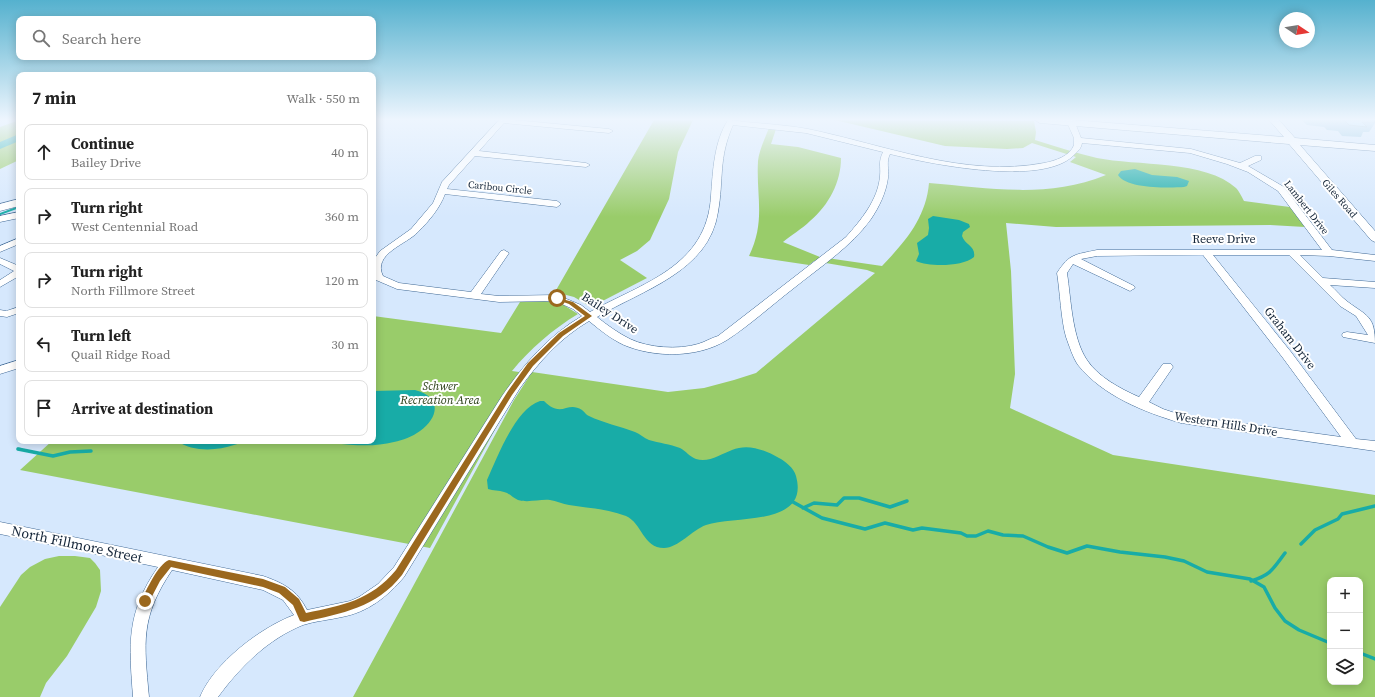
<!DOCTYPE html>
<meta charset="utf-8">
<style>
:root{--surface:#fff;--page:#f6f6f6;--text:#222;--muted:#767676;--line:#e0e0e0}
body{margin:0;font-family:"Source Serif 4",serif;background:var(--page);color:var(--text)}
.controls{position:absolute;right:12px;bottom:12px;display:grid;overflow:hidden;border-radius:8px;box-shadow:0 2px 10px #0003}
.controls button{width:36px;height:36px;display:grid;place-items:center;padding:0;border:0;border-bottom:1px solid var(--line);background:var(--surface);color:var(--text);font:20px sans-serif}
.compass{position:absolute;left:1279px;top:12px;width:36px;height:36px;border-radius:50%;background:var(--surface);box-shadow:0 2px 10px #0003;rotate:102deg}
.stop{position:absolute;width:12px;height:12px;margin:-9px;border:3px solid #9b681e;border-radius:50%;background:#fff}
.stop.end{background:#9b681e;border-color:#fff;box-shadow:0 1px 4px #0008}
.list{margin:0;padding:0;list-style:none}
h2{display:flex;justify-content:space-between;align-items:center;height:52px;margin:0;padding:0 16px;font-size:17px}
h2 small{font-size:13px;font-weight:400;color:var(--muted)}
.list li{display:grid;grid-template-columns:26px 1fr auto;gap:12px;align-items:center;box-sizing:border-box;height:56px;margin:0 8px 8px;padding:0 8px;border:1px solid var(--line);border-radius:8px}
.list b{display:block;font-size:15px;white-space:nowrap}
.list p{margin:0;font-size:13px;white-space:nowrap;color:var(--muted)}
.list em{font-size:13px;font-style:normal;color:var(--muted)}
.icon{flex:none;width:22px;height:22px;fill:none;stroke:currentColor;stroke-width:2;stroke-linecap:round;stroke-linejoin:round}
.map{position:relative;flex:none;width:1375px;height:697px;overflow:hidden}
.search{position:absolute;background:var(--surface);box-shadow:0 2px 10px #0003;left:16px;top:16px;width:360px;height:44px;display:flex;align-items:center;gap:10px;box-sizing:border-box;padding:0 14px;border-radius:8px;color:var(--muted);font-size:15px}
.panel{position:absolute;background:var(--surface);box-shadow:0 2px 10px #0003;left:16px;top:72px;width:360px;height:372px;border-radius:8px}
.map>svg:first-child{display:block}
</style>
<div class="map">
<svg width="1375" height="697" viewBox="0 0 1375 697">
<rect width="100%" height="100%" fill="#d6e8fd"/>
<path fill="#99cc6a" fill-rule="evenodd" d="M19,120V160L0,169V127Z
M654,120H693L678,152L669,199L650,240L637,251L620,260L647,278L591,307L574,297L555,292Z
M835,120L1034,121L1036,132L1035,140C1055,146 1076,153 1097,158C1136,166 1206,160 1236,188C1239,191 1242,197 1244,201L1290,207L1305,227L1270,225L1056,227L1006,223L1011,271L1015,374L1010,408L1113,455L1375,495V697H353L514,400L532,372L668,392L704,388L734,380L756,373L875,273L867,270L814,261L809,265L749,256C766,221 756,197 758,161C759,151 765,138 769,128L776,129L771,144L798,147L841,158C841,182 829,205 810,221C802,229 791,235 783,242L820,257L882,266C905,242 926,218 929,183C991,188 1046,199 1106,175L1070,162L1076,157L1032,143L1023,148L1007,149L945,146ZM1330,580H1360V682H1330Z
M544,301L562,304L578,314C553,329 530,349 512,371L526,373L430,548L20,470L52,441H373V316L501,333L520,302Z
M59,556H75L90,558L95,563L100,570L101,591L96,607L67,656L46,683L40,697H0V607L21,575L30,567L45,559Z"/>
<path fill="#18aca7" d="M1135,169L1152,175L1177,177L1189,181L1187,186L1184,187C1170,188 1126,189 1118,175L1121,171Z
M933,216L959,220L969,224L970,227L963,232L962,236C965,245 976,246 974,257C962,267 929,267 916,261L919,254L917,243L928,235L929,228L928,219Z
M415,390C442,397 439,417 420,431C412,437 403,440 394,442C363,450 333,441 302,441H373V391Z
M540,401H544C562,419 567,400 582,410C585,412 586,415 589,416C603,423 620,426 635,432C640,434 644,438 649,440C659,443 670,444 680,448C686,451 690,457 696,459C709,463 721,454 732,450C748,443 765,450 779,458C785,461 794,468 796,476C810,527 735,515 706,525C692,530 678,548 664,548C643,548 642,523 626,516C608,509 588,508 569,505C563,504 556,501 550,500C540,499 528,503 518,500C513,498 509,493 504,492C499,490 493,491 488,489L487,480C497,458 515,409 540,401Z
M177,441H249C244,442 240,443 234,445C217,451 192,452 177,441Z"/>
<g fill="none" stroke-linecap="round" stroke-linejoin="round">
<path stroke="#18aca7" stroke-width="2" d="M0,214L19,207"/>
<path stroke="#18aca7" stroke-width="2.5" d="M18,449H20"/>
<path stroke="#18aca7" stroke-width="3.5" d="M18,449L53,456L70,452L91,451
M793,502L822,518L865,529L885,523L913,530L922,528L961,533L967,536H976L988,531L1003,535L1023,536L1048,547L1067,553L1087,546L1120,552L1165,557L1184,561L1207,572L1250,579L1264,587L1275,608L1285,621L1299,630L1330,643
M803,508L814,503L837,505L844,498H859L890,507L907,501
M1301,544L1315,530L1338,519L1342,514L1375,506
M1251,581C1271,575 1273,569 1285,553
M1360,653L1375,659"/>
<path fill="#18aca7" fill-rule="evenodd" d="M19,134V141L0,149V142Z"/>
<defs>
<path id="minor" d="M499,120H514L609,129L613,131L609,133L504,123L479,151L586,163L590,165L586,167L475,156L449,185L447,189L557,201L561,204L557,207L445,194C440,208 429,221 418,232C407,244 372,254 383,276L399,283L471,292L501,251L504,250L509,253L481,294L499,296L557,295L581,305L590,312C642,283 707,267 711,196C713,170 714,142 728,120C735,120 737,121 745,122C766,124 787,125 808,129C885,145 965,178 1044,163C1055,161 1070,156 1074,145V138L1066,120H1074L1081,138L1191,149L1240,163L1255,156H1261V160L1248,166L1284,187L1332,250L1375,255V261L1329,256L1300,255L1323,278L1375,282V288L1330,285C1336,290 1341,297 1348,302C1367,316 1375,316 1375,343L1343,337L1342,335L1343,333L1347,332L1368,335L1356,316L1340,306L1289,255H1213L1291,352L1356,439L1375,441V451L1181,423C1144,412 1103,396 1078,365C1073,358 1069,345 1066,337C1061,320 1060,291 1057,273C1070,253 1075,255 1097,250H1322L1278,191L1248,172L1227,164L1190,153L1082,143C1081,149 1078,151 1074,155C1043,187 930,164 890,154C886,162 889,169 888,178C886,193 879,207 871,219C851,247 820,267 794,288C772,305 750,325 727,340C698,358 655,358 624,345C611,339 600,330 589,321C560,338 539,362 520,388L404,577C387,597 368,612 342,617C329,620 315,621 303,625C268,639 240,667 218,697H200C214,663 260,628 294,615L283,600L263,590L172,570C140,618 144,642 149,697H133C129,644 126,613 158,567L0,534V522L263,576C283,583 297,590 307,610L350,601L359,597L378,584L394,567L502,396C524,364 548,336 582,316L573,309L555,301L499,302L397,289L376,280L373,276V261L380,251L411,229L433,203L442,182ZM733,125L806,133L883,152C878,163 881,165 880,176C878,200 861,220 846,237L718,336C711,338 705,342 698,344C678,350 649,348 630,339C618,333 607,325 597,317C642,290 709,272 718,212C724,179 718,159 733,125ZM1203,255L1283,358L1341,437L1181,415L1163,409L1149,402L1173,367L1171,364H1163L1139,397C1121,389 1098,377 1087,360C1072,338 1071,299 1067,273L1073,264L1130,291L1135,288L1134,286L1081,259L1097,256Z
M19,212V218L0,222V216Z
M19,238V244L0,252V246Z
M0,258L19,266V276L0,287V280L14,271L0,264Z
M19,307V313L7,317L0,316V310L6,311Z
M19,360V368L0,374V366Z"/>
<path id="major" d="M1035,120H1072L1284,137L1269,120H1279L1295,138L1375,145V151L1300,145L1375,231V242L1371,240L1289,144L1040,123Z
M19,199V206L0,211V204Z"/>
</defs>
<use href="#minor" stroke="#3f6895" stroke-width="1"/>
<use href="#major" stroke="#3f6895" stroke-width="1"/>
<use href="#minor" fill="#fff" fill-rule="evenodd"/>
<use href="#major" fill="#fff" fill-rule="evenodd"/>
</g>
<path fill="#80bcdb" d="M1302,120H1373L1375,122V123L1369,132H1363L1361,137L1342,136L1338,131L1327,130L1324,127L1307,125Z"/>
<path fill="#95dbff" stroke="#6899b2" d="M1342,120H1373L1375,122H1362L1367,127L1349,125L1344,120Z"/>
<linearGradient id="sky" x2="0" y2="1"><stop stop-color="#55b1ce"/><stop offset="0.55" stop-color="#edf5fe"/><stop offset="1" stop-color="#edf5fe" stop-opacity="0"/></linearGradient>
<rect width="1375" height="217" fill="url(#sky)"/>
<path fill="#9b681e" d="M555,297L573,302L592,316L563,336L533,366L512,395L402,575C376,608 342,613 304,622L300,621L293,605L279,593L263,587L171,567L160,581L148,604H142L141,601C146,591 158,564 169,560L263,579L285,587L299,599L306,613C343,605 370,601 396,570L508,391L528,363L559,333L585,316L569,304L555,299Z"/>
<g text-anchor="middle" stroke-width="4" stroke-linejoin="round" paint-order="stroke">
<g font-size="10" fill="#142538" stroke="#fff">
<text transform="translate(500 187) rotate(6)" y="4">Caribou Circle</text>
<text transform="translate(1340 198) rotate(49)" y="4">Giles Road</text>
<text transform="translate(1307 207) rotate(52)" y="4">Lambert Drive</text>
</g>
<g font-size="12" fill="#142538" stroke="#fff">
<text x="1224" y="243">Reeve Drive</text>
<text transform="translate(610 313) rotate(33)" y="4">Bailey Drive</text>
<text transform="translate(1290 338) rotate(52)" y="4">Graham Drive</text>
<text transform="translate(1226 424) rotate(9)" y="4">Western Hills Drive</text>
</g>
<g font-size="12" font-style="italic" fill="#293d15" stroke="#fff">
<text x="440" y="390">Schwer<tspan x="440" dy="14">Recreation Area</tspan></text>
</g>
<g font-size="14" fill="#142538" stroke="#fff">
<text transform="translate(77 544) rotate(12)" y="5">North Fillmore Street</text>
</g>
</g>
</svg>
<div class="controls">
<button>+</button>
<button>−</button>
<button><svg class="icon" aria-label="layers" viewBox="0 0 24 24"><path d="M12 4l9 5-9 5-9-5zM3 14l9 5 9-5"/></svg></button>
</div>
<svg class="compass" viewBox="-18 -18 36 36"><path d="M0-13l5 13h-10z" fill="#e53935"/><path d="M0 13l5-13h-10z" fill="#767676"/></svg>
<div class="stop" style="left:557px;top:298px"></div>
<div class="stop end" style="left:145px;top:601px"></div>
<div class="search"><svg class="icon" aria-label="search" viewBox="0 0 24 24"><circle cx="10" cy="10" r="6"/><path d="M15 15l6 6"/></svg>Search here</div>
<section class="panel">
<h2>7 min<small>Walk · 550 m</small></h2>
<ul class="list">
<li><svg class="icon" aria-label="ahead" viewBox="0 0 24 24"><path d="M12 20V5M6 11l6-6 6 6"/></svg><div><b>Continue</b><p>Bailey Drive</p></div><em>40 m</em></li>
<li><svg class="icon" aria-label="right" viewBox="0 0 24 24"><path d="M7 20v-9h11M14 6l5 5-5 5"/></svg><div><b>Turn right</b><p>West Centennial Road</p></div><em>360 m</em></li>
<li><svg class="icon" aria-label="right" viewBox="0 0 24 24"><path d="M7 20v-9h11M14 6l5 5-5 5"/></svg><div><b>Turn right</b><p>North Fillmore Street</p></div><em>120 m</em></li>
<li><svg class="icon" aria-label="left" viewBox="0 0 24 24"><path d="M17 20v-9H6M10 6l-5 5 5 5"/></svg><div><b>Turn left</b><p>Quail Ridge Road</p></div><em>30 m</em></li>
<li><svg class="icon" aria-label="arrive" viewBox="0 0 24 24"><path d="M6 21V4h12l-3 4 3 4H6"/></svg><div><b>Arrive at destination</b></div></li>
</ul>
</section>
</div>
